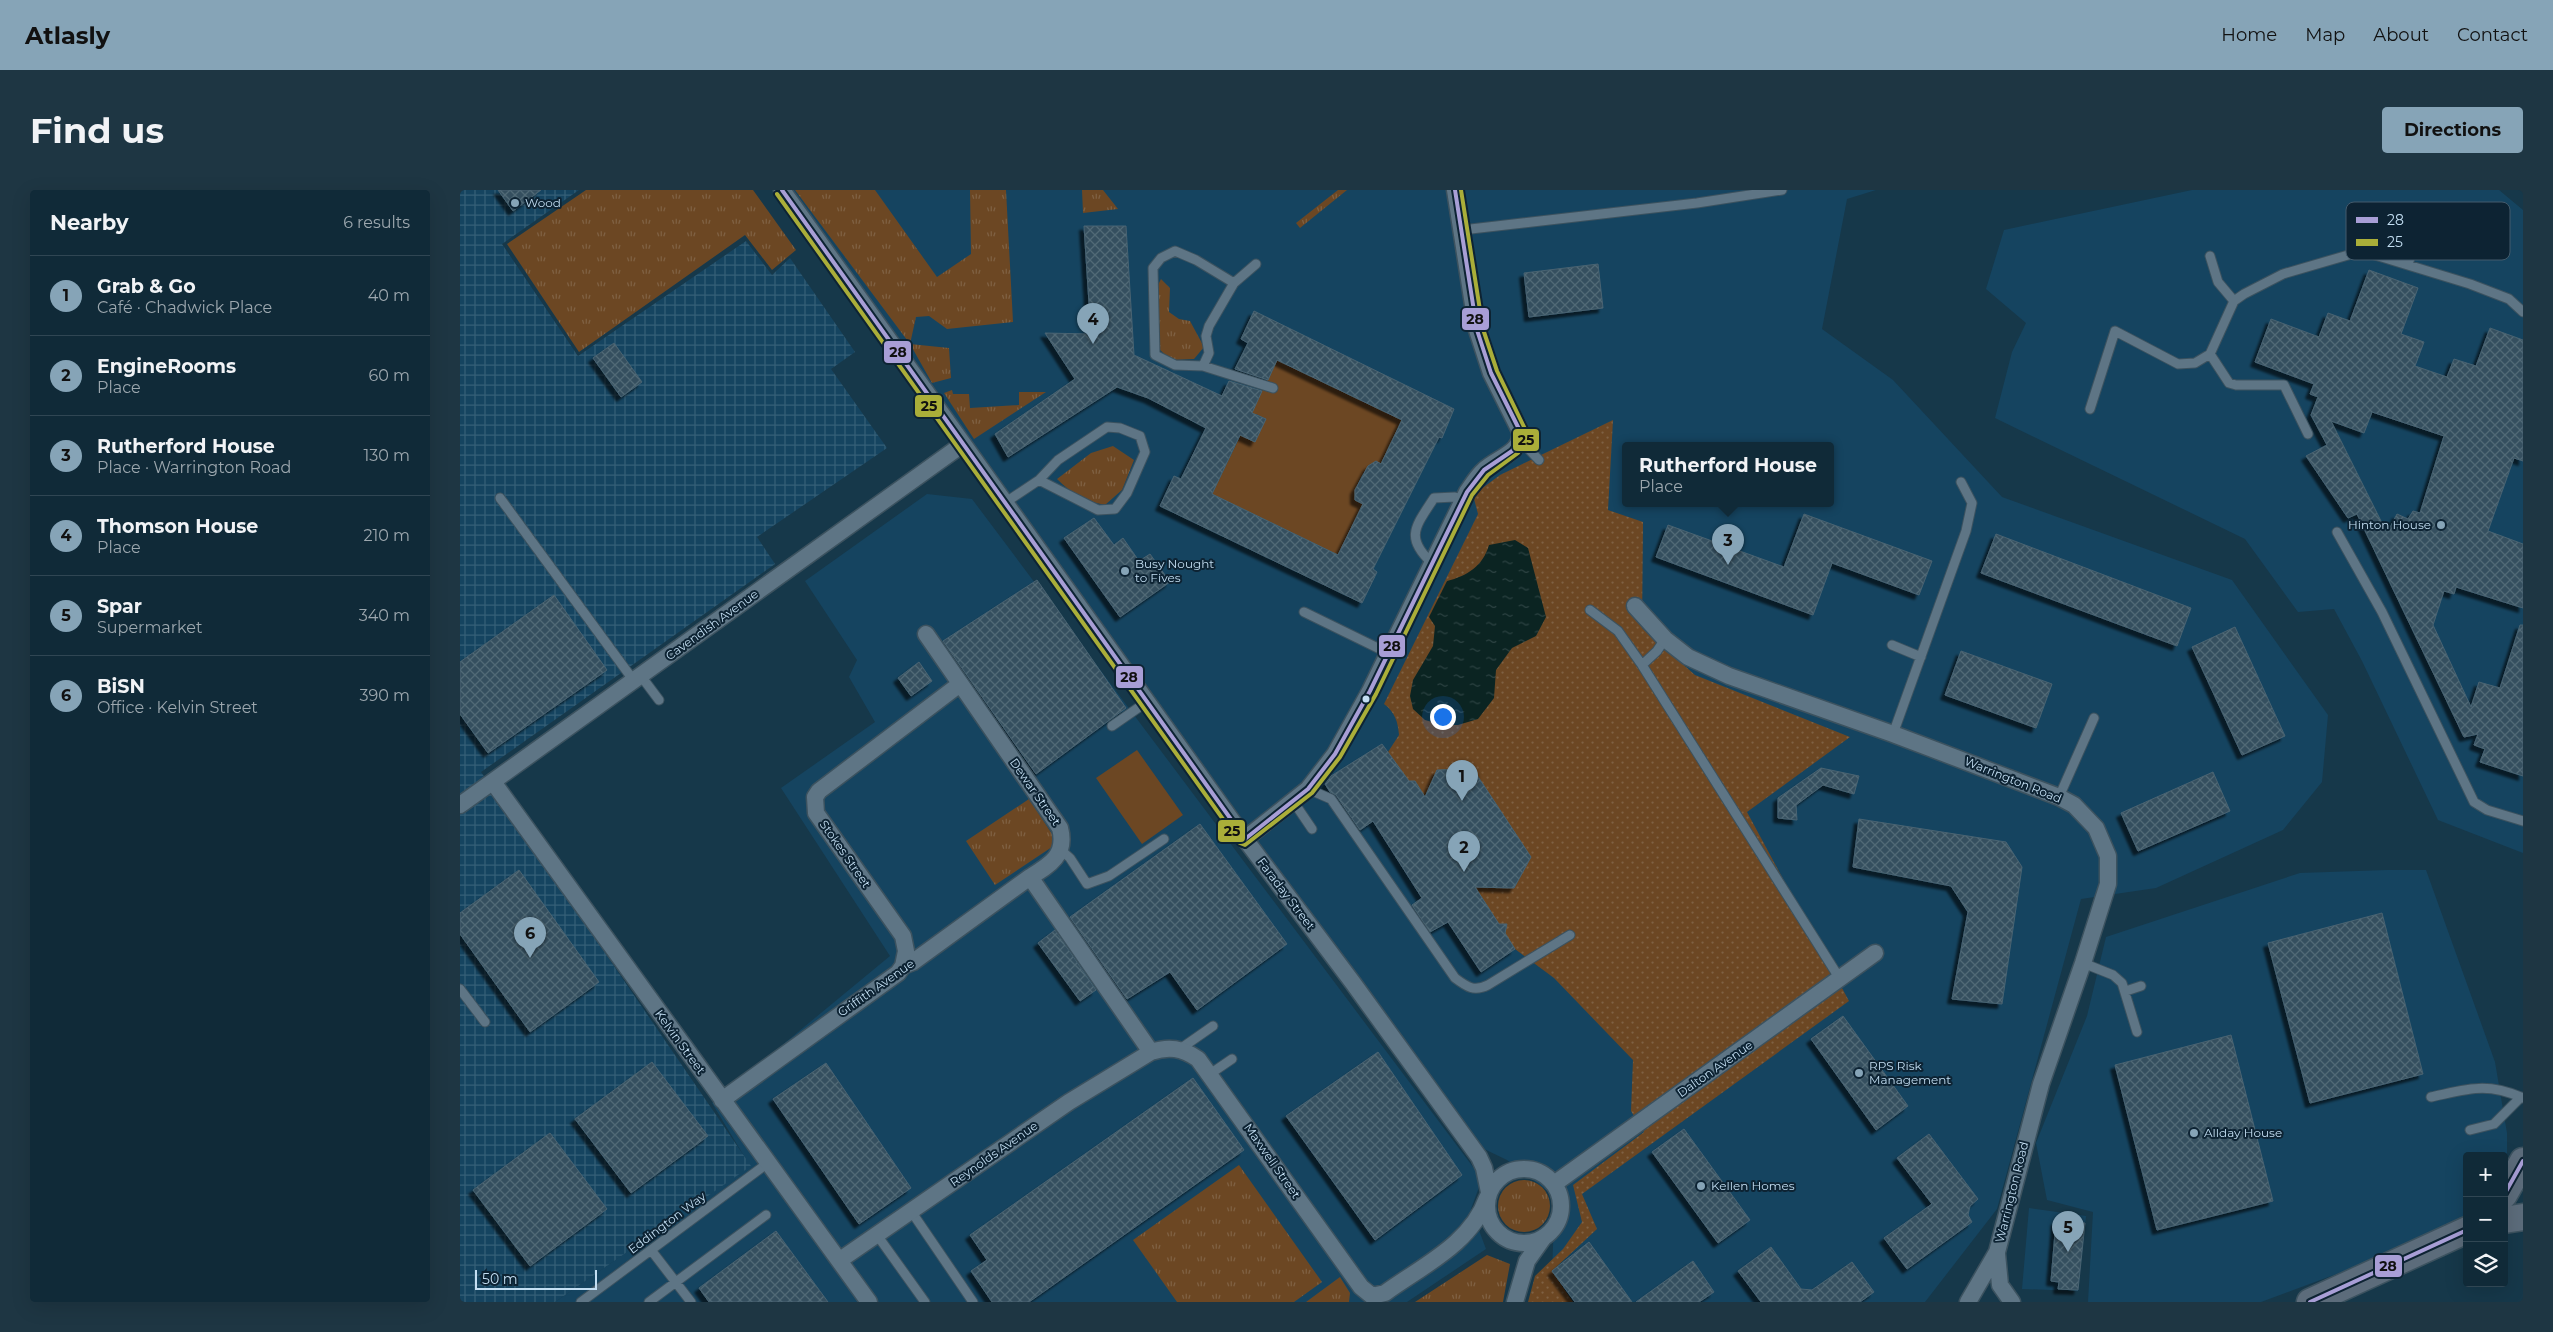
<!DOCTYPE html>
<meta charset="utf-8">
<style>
:root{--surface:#102a38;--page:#1e3643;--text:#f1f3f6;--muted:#9ca7ae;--line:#304653;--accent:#86a4b7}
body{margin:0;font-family:Montserrat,sans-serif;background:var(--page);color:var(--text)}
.controls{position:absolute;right:15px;bottom:15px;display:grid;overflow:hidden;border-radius:5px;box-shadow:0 5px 20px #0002}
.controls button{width:45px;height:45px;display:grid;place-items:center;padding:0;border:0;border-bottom:1px solid var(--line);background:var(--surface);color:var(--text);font:25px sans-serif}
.scale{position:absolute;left:15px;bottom:12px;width:122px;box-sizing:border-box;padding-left:5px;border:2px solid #c3def2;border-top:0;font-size:14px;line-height:18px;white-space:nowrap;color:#c3def2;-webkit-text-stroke:4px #0d2333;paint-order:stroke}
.you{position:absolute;left:982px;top:526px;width:18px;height:18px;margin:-12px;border:4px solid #fff;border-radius:50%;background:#1a73e8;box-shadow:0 0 0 8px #1a73e833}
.badge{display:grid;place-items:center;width:32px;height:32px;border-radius:50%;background:var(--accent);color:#111;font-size:16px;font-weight:700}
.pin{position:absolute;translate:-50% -41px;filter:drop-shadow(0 1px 2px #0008)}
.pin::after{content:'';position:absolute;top:26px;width:18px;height:15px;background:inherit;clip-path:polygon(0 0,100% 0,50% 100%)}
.popup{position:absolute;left:1162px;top:252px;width:212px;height:65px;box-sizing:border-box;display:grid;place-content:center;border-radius:5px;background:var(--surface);filter:drop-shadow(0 1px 4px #0005);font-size:16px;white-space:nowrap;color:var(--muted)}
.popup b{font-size:19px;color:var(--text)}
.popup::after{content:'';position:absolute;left:50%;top:100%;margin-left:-10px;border:10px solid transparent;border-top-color:var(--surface)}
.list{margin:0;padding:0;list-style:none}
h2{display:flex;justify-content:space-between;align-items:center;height:65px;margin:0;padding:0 20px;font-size:21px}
h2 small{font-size:16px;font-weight:400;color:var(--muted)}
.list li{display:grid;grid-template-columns:32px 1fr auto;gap:15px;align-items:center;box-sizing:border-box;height:80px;padding:0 20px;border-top:1px solid var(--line)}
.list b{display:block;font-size:19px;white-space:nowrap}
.list p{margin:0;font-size:16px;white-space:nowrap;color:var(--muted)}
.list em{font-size:16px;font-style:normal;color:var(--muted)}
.icon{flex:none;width:28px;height:28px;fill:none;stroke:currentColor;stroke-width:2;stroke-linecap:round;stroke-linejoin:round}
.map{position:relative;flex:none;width:2063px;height:1112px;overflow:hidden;border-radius:5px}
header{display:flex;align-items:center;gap:30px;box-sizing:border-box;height:70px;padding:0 25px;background:var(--accent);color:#111}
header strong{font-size:24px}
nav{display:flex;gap:28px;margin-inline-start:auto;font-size:18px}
.intro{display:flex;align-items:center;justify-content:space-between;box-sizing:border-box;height:120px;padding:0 30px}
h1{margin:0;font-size:35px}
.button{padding:12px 22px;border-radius:5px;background:var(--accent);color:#111;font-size:18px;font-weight:700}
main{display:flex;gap:30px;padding:0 30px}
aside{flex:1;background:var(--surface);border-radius:5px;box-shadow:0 5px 20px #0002}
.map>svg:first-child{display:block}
</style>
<header>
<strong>Atlasly</strong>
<nav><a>Home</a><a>Map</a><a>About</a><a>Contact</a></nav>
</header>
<div class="intro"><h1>Find us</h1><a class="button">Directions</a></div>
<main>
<aside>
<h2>Nearby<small>6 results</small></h2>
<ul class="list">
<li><span class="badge">1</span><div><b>Grab &amp; Go</b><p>Café · Chadwick Place</p></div><em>40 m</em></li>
<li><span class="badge">2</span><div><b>EngineRooms</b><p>Place</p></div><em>60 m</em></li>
<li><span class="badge">3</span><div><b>Rutherford House</b><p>Place · Warrington Road</p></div><em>130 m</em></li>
<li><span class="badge">4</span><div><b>Thomson House</b><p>Place</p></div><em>210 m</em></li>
<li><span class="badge">5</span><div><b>Spar</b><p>Supermarket</p></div><em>340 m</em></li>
<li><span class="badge">6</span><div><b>BiSN</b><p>Office · Kelvin Street</p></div><em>390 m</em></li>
</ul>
</aside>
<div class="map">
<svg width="2063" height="1112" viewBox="0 0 2063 1112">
<defs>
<pattern id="industrial-grid" width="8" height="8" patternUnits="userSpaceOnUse" patternTransform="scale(1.25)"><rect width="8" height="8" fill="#154460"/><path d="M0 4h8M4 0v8" fill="none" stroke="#355f77"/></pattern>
<pattern id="grass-tufts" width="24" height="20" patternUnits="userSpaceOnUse" patternTransform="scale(1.25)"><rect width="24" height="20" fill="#6c4723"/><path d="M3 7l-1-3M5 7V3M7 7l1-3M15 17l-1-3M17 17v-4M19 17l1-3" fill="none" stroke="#7f6143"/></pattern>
<pattern id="park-dots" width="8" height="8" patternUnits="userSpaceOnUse" patternTransform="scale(1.25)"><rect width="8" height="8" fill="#6c4723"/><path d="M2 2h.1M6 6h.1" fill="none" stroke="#7f6143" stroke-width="1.8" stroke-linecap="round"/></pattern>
<pattern id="water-ripples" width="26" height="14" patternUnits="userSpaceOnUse" patternTransform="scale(1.25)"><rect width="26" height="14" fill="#0b2422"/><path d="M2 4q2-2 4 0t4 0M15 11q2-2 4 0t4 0" fill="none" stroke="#2d4343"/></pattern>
<pattern id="building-cross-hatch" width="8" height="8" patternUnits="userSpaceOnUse" patternTransform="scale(1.25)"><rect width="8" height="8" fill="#36505f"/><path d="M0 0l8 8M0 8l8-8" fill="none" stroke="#516976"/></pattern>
<filter id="shadow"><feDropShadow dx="-4.5" dy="4.5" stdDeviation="1" flood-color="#0009"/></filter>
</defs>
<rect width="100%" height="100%" fill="#16384a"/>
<path fill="#154460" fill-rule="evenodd" d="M329,0H1416L1387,9L1362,139L1433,190L1542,307L1772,390L1868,525L1862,592L1823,640L1696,698L1621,709L1537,1019L1465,1112H1115L1092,1081L1095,1007L1047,970L1020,957L598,375L452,166ZM1166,256H1370V314H1166Z
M1732,0H2039L2063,20V663L1978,630L1902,471L1874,419L1838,422L1785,349L1535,228L1552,162L1566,133L1526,99L1544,40Z
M467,304L512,309L1022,989L1011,1019L1026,1059L947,1112H95L290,976L252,913L430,766L321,598L415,532L389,487L397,470L345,391Z
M1927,680H1966L2035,872L2047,943V967L2044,972V966H2007V1029L1890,1079L1801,1112H1628L1633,1022L1587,1010L1576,953L1627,826L1646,747L1840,683Z
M1569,1018L1626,1026L1618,1101L1562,1099Z"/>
<path fill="url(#industrial-grid)" d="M0,0H119L42,54L118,166L286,51L312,85L330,68L395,162L371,179L427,258L297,347L315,374L21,582L291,976L95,1112H0Z"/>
<path fill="url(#grass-tufts)" d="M126,0H293L336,60L312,80L285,45L119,162L47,54Z
M335,0H415L477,87L511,64L510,0H546L553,132L487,139L469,126L456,127L450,154L489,158L491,188L472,193L450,154Z
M622,0H643L658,19L623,23Z
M878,0H887L840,38L836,33Z
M701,89L710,98L709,122L719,129L730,131L744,157L734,169L711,170L699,159L697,97Z
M492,200L493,204H509L510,218L559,215V202H586L514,249L484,203Z
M653,256L674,270L662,300L645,315C624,311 612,304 597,289L631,263Z
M569,609L598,653L535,695L506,651Z
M779,975L862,1092L834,1112H717L673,1050Z
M1038 1016a26 26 0 1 1 52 0a26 26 0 1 1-52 0Z
M1027,1065L1050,1074L1043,1112H955Z
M880,1087L890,1103L889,1112H846Z"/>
<path fill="url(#park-dots)" d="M1153,230L1148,320L1183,332L1182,438L1235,485L1390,547L1287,622L1389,811L1122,1004L1137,1039L1092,1081L1113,1112H1068L1075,1086L1103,1059L1122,1032L1113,995L1184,942L1171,921L1173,870L1094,788L1055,759L1045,744L1047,734H1039L1015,697L1054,698L1071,667L1013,579L977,580L965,607L955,591L949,592L928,562L939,545C938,532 935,522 924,514L1018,324L1013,305L1040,285Z"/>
<path fill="#6c4723" d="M817,170L942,230L921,274L916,271C903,279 895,295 895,310L903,314L878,365L752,304L787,232L806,229L796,224L793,229L789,228Z
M677,560L723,625L682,654L636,588Z"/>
<path fill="url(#water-ripples)" d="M1055,350L1068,358L1086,427L1076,446L1052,458L1036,480L1034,508L1018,529L998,535H982L965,530L953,519L950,506L953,490L973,456L975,436L969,427L987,391C1007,386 1023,376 1029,355Z"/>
<path fill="url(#building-cross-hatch)" stroke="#496372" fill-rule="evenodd" filter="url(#shadow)" d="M38,0H81L53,21Z
M624,36H666L674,165L762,206L769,191L802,201L792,223L806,229L795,252L780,245L752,304L878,365L903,314L895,310V300L908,276L916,271L921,274L942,230L817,170L808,190L775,179L788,153L781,149L794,121L994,219L982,248L979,247L913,379L917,382L902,413L700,316L714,286L721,289L746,238L688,208L657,197L548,267L535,244L615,189L585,143L631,144Z
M1138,74L1143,118L1069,127L1064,83Z
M1909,80L1958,98L1941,144L1964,152L1955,176L1987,187L1994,169L2016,176L2030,138L2063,150V271L2054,268L2028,341L2063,354V418L1996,397L1994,404L1984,401L1973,435L2011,517L2019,492L2040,498L2060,435H2063V586L2020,572L2025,559L2014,555L2018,544L2004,547L1897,324L1888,328L1846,266L1867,255L1851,225L1858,207L1850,204L1854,194L1795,172L1811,129L1859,147L1868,123L1890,131ZM1912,222L1984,246L1960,323L1953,321L1948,329L1937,324L1927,343L1871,231L1904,243Z
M154,153L182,192L161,207L133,168Z
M1344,324L1472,371L1459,405L1372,373L1353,425L1196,367L1208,335L1324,377Z
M634,328L654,355L663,348L679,371L690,364L710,392L660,427L604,348Z
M1536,344L1731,418L1717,456L1521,383Z
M577,390L666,518L576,584L483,451Z
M94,405L147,480L28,563L0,524V472Z
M1775,437L1825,546L1782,565L1732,457Z
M1501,461L1592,494L1576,538L1485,505Z
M459,472L472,491L451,506L438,488Z
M922,554L949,591H955L965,607L977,580L1013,579L1071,667L1054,698L1015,697L1039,734H1047L1045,743L1055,759L1021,782L988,732L970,742L952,715L962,708L913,631L900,640L876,605L870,602L865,594L871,586Z
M1361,578L1399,586L1394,604L1363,595L1336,615L1337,630L1318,628V608Z
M1753,582L1770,621L1678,661L1661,623Z
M1399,629L1546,652L1562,677L1542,814L1492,809L1508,722L1491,696L1393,677Z
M740,634L827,754L737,820L710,782L667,809L610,727Z
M59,680L139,792L70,842L0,744V723Z
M1922,723L1963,884L1850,913L1808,753Z
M595,740L636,800L620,811L578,753Z
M1383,826L1448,916L1416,940L1351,849Z
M1771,845L1813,1011L1697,1040L1655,875Z
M918,862L1002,985L915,1050L826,926Z
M192,872L248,946L171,1003L115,929Z
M366,873L451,998L399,1034L313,909Z
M733,888L784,960L569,1112H532L511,1081L527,1070L510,1045Z
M1224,939L1290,1030L1258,1053L1192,962Z
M90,943L147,1019L70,1076L13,1000Z
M1469,944L1518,1009L1510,1016L1508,1025L1512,1032L1447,1079L1424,1048L1472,1014L1437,968Z
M1596,1031L1625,1033L1618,1100L1598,1099L1599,1092L1591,1091Z
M316,1041L368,1112H249L239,1098Z
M1129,1052L1172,1112H1115L1092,1081Z
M1311,1057L1341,1099L1352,1100L1392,1072L1414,1102L1400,1112H1301L1278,1081Z
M1233,1071L1254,1102L1239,1112H1176Z"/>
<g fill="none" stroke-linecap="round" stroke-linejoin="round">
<defs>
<path id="service" d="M1002,40L1237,13L1322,0
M1750,66L1758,92L1774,111
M1948,75L1958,38
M774,93L736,70L715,61L701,68L693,78L695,165L715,175L743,176L749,163L746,146L749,136L774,93L796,74
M1750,164L1769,193L1776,195H1824L1848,244
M743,176L813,198
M1630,219L1655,141L1718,174L1735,173L1750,164L1774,111L1784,104L1823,84L1902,61L2010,94L2049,109L2063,122
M1060,250L1079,270
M40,308L174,491
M546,312L579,290L598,270L647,237L660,238L680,246L685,262L667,303L655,319L638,320L579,290
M1877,342L1922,422L2014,612L2027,620L2063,631
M972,373C944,347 956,336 974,308L995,307L1003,311
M1130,420L1158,441L1182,475L1380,789
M844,422L928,463
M1432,455L1461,467
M1182,475L1197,461L1205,449
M181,486L199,510
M652,536L688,511
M1433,544L1506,341L1512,313L1501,292
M848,599L871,609L995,788C1007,797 1014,802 1028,795L1110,745
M1599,607L1634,528
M833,611L852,639
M601,660L610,668L627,694L649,686L704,649
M1623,773L1653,785L1662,793L1677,842
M0,799L25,832
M1666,801L1681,796
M720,859L753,836
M750,884L772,869
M1971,907C2009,899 2026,892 2063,908
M2010,940L2034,934L2061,907
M451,1021L513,1112
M417,1045L465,1112
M191,1060L231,1112
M121,1112L308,973
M189,1112L306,1025"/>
<path id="minor" d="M322,0L785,649L893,793L1019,967L1024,978L1029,1002
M1175,416L1205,449L1228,467L1269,486L1433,544L1599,607L1614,615L1636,638L1648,666V694L1623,773L1581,894L1537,1062L1508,1112
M466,444L600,638C607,665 590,675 570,687L691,862
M33,592L409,1112
M0,615L503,254
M785,649L848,599L875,564L910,501L1007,302C1012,295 1017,286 1024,280C1036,268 1064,262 1060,241L1031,183L1017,140L995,0
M443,776L446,761L443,746L356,623L355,607L359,601L500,494
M262,910L438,783L443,776L453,772L570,687
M1027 1016a37 37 0 1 1 74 0a37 37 0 1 1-74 0Z
M1094,994L1415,763
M1537,1064L1540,1095L1552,1112
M380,1070L609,912L691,862C709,856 722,858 738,869L901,1097L912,1106L925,1103C962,1076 1011,1054 1027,1008
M1055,1112L1067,1071L1084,1047"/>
<path id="primary" d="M2044,1005L2063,971
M2044,1030L2063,1027
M1850,1112L2007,1040"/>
</defs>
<use href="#service" stroke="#3c525f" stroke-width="11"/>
<use href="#minor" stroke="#3c525f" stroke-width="19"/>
<use href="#primary" stroke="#3c525f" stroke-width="29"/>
<use href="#service" stroke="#5e7585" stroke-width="9"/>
<use href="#minor" stroke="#5e7585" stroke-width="16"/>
<use href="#primary" stroke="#5c6c7b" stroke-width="26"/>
<defs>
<path id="bus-1" d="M322,0L785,649
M995,0L1017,140L1031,183L1060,241V250
M785,649L848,599L875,564L910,501L1007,302L1024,280L1052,261L1060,250
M2044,1005L2063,971
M1850,1112L2007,1040"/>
<path id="bus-2" d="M317,4L780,653L785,655L852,603L880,567L916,504L1012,305L1028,285L1058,263L1066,250V241L1037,181L1023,139L1001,0"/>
</defs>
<use href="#bus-1" stroke="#0d2333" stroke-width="8"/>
<use href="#bus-2" stroke="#0d2333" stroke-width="8"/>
<use href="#bus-1" stroke="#a89ed6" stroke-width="4"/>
<use href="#bus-2" stroke="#aaae39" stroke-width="4"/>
</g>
<g fill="#86a4b7" stroke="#0d2333" stroke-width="2">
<circle cx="55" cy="13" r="5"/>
<circle cx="1981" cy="335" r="5"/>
<circle cx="665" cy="381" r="5"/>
<circle cx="1399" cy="883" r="5"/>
<circle cx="1734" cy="943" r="5"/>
<circle cx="1241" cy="996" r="5"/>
</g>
<circle fill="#c3def2" stroke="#0d2333" stroke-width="2" cx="906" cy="509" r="4.5"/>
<g text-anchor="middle" stroke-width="4" stroke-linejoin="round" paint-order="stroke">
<g font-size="12" fill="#c3def2" stroke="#0d2333" text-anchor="start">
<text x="65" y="17">Wood</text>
<text x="1971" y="339" text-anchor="end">Hinton House</text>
<text x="675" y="378">Busy Nought<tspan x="675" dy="14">to Fives</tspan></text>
<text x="1409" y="880">RPS Risk<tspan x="1409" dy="14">Management</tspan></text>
<text x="1744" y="947">Allday House</text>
<text x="1251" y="1000">Kellen Homes</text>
</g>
<g font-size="12" fill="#c3def2" stroke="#0d2333">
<text transform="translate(252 435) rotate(-36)" y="4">Cavendish Avenue</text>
<text transform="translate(1553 590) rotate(22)" y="4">Warrington Road</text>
<text transform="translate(575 602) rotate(55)" y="4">Dewar Street</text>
<text transform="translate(385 664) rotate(55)" y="4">Stokes Street</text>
<text transform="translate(826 704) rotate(53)" y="4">Faraday Street</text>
<text transform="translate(416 798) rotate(-35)" y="4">Griffith Avenue</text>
<text transform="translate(220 852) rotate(54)" y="4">Kelvin Street</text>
<text transform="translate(1255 879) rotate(-35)" y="4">Dalton Avenue</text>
<text transform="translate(534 964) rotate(-35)" y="4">Reynolds Avenue</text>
<text transform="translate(812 971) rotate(55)" y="4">Maxwell Street</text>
<text transform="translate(1552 1002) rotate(-76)" y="4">Warrington Road</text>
<text transform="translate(207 1033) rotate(-37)" y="4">Eddington Way</text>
</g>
</g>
<rect x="1886" y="12" width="164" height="58" rx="8" fill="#0d2333" stroke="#445b6c" stroke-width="1"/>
<rect x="1896" y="27" width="22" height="6" fill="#a89ed6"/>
<rect x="1896" y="49" width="22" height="7" fill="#aaae39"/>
<g font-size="14" fill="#c3def2">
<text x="1927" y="35">28</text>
<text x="1927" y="57">25</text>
</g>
<g stroke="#0d2333" stroke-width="2">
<rect x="1001" y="117" width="29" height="24" rx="5" fill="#a89ed6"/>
<rect x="423" y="150" width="29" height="24" rx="5" fill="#a89ed6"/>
<rect x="454" y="204" width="29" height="24" rx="5" fill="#aaae39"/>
<rect x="1052" y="238" width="28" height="24" rx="5" fill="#aaae39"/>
<rect x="918" y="444" width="28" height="24" rx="5" fill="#a89ed6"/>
<rect x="655" y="475" width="29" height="24" rx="5" fill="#a89ed6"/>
<rect x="757" y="629" width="29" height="24" rx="5" fill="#aaae39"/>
<rect x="1914" y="1064" width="29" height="24" rx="5" fill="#a89ed6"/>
</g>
<g font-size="14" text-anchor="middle" font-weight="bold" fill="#111">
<text x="1015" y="134">28</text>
<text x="438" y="167">28</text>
<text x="469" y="221">25</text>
<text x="1066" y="255">25</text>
<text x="932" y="461">28</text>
<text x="669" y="492">28</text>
<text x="772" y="646">25</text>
<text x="1928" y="1081">28</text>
</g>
</svg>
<div class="controls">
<button>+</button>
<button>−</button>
<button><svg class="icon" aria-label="layers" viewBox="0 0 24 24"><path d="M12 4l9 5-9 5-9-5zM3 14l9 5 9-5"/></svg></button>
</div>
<div class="scale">50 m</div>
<div class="you"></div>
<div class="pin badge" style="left:1002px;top:611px">1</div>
<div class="pin badge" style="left:1004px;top:682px">2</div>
<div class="pin badge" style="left:1268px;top:375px">3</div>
<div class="popup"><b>Rutherford House</b>Place</div>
<div class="pin badge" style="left:633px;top:154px">4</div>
<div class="pin badge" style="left:1608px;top:1062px">5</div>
<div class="pin badge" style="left:70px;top:768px">6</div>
</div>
</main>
